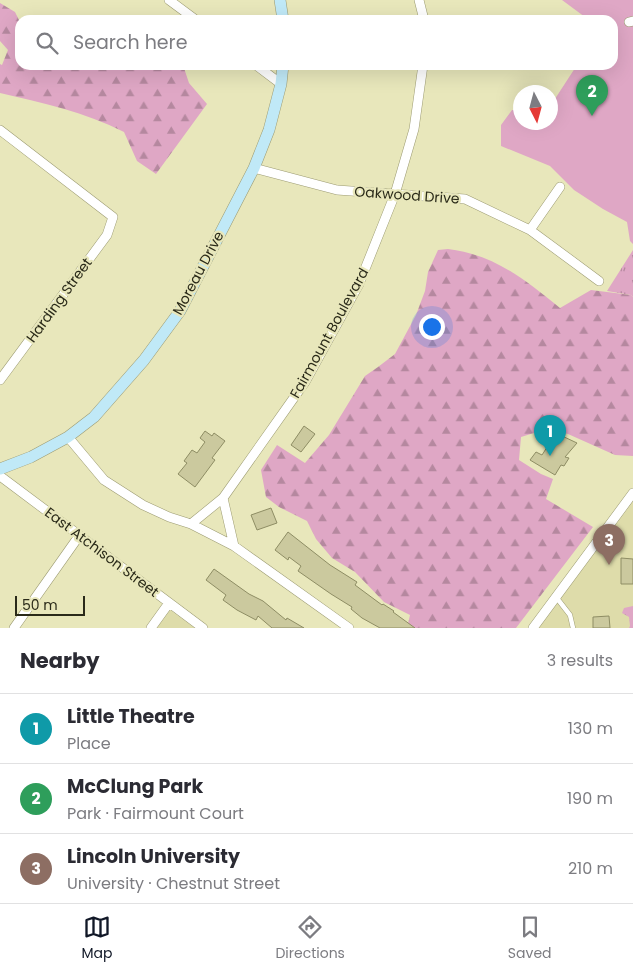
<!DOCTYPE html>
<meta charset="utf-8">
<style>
:root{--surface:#fff;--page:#f2f2f3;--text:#2b2b33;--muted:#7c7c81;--line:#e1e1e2;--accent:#111827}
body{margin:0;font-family:Poppins,sans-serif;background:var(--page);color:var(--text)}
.compass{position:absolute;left:513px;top:85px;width:45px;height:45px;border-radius:50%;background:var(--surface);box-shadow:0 5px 20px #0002;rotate:174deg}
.scale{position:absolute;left:15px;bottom:12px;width:70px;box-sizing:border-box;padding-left:5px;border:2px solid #2a2a19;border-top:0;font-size:14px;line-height:18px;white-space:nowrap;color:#2a2a19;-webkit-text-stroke:4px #e8e7bb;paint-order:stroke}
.you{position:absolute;left:431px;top:326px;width:18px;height:18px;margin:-12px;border:4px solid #fff;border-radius:50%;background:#1a73e8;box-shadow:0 0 0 8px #1a73e833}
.badge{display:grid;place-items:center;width:32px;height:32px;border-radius:50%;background:var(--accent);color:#fff;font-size:16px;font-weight:700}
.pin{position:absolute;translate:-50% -41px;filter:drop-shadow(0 1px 2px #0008)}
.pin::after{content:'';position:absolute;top:26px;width:18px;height:15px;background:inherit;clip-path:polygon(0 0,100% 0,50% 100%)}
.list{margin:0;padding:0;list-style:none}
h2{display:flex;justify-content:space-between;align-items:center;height:65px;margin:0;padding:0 20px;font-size:21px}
h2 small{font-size:16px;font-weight:400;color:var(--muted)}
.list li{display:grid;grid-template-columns:32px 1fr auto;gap:15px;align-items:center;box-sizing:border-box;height:70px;padding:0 20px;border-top:1px solid var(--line)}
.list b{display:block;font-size:19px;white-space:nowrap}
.list p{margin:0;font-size:16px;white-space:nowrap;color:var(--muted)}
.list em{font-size:16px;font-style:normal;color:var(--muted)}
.icon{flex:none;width:28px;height:28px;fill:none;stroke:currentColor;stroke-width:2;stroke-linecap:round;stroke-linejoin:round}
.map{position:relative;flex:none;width:633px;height:628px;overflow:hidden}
.search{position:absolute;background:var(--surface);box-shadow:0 5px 20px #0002;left:15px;right:15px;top:15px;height:55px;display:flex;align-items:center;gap:12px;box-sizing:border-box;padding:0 18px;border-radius:15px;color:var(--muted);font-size:19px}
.sheet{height:275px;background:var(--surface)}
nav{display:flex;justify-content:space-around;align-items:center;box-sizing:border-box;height:70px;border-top:1px solid var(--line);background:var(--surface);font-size:14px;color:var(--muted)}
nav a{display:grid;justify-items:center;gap:2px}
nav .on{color:var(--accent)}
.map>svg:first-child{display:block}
</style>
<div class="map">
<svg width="633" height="628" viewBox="0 0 633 628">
<defs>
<pattern id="grass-tufts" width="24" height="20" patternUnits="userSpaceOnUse" patternTransform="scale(1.25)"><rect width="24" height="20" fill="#dfa7c5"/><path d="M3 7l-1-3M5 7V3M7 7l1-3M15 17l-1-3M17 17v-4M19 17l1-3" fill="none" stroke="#b5889f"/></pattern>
<pattern id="forest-firs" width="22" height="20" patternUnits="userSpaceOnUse" patternTransform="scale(1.25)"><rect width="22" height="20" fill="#dfa7c5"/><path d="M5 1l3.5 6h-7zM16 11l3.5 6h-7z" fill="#b5889f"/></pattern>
</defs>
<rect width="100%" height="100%" fill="#e8e7bb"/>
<path fill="#dedcaa" d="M633,502V628H538Z
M170,610L195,628H157Z"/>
<path fill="url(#grass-tufts)" d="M633,250V297L631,295L607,291Z"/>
<path fill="url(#forest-firs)" d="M0,3L15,12L20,22V65H183L189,83L207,104L156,174L137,161L124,132C85,112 43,103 0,93V64L2,65L8,50L0,41Z
M448,249C495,255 524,279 560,308L591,290L631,295L633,297V456L615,455L568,434L547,429L521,437L519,460L541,474L553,479L546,499L593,527L516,628H407L410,615L384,602L355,572L332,558L316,539L307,521L279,507L266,497L261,470L277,445L305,463L329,435L365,376L378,367L395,354L416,315L425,291L428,272L438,250Z
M633,606V628H629L630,626L629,617L622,613L624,608Z"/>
<path fill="#dfa7c5" d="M562,0H633V244L630,241L627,222L603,209L574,190L550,166L501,146V125L512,110H520V122H550L551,105L577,65H613V20H589Z"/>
<path fill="#cbc99e" stroke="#8e8d64" d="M304,426L315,434L301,452L291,445Z
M205,431L212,436L214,433L225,441L212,458L215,460L195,487L178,474L187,463L184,461L192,450L197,453L205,442L200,438Z
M560,435L577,443L565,457L569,458L564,466L561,465L555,475L530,460L536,452L542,455L551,441L556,444Z
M271,508L277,523L257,530L251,515Z
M288,532L330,565L357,582L355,585L382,605L383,604L394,611L393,612L415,628H380L362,618L351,609L352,607L331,594L298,571L301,566L289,557L288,560L275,550Z
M621,558L633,559V584H621Z
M214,569L249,594L263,601L286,620L287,618L304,628H272L258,616L256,620L237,610L223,600L226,595L206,580Z
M609,616L610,628H593V617Z"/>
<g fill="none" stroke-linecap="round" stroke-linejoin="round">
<defs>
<path id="lane" d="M556,597L570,615L573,628"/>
<path id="street" d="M169,0L196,20
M419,0L424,20
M629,22L633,21
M256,65L281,84
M0,130L113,217L107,235L0,380
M254,168L337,190L465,199L530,230L599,281
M530,230L560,187
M68,437L104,480L143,505L169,517L191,524L234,546L349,628
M0,476L203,628
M223,498L234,546
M191,524L223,498L305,382L359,284L395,194L414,129L423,65
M14,628L79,536
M151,628L169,603
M533,628L633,493"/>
<path id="secondary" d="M280,0L283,20
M0,469L31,457L68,437L94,417L144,360L180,311L254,168L269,130L281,84L283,65"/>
</defs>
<use href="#lane" stroke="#9c9b72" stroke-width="5.5"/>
<use href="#street" stroke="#9c9b72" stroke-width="10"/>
<use href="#secondary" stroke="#9c9b72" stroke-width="12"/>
<use href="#lane" stroke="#fff" stroke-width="4.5"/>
<use href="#street" stroke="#fff" stroke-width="9"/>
<use href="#secondary" stroke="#c0e9f7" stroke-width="11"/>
</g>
<g text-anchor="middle" stroke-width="4.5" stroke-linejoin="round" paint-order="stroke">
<g font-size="14" fill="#2a2a19" stroke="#e8e7bb">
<text transform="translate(407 195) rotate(4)" y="5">Oakwood Drive</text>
<text transform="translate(198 273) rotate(-62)" y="5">Moreau Drive</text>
<text transform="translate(59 300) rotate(-54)" y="5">Harding Street</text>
<text transform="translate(329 333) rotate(-61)" y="5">Fairmount Boulevard</text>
<text transform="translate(102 552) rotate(37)" y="5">East Atchison Street</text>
</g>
</g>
</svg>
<svg class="compass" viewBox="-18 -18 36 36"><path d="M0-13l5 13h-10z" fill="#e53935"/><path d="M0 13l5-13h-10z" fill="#7c7c81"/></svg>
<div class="scale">50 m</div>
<div class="you"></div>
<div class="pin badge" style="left:550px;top:456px;background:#0f9aa8">1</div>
<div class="pin badge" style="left:592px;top:116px;background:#2e9e5b">2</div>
<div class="pin badge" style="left:609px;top:565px;background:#8d6e63">3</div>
<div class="search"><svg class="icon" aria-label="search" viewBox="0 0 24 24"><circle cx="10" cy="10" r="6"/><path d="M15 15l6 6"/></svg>Search here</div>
</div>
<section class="sheet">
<h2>Nearby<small>3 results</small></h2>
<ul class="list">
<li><span class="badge" style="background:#0f9aa8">1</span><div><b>Little Theatre</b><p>Place</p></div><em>130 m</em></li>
<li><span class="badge" style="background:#2e9e5b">2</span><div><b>McClung Park</b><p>Park · Fairmount Court</p></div><em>190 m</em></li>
<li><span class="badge" style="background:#8d6e63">3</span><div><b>Lincoln University</b><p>University · Chestnut Street</p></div><em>210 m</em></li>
</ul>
</section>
<nav>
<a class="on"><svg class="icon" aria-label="map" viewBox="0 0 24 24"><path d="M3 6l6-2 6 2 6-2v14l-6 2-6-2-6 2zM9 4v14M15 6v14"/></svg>Map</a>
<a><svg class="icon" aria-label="directions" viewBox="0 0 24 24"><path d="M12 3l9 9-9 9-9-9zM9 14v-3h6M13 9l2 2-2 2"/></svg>Directions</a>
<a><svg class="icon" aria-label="saved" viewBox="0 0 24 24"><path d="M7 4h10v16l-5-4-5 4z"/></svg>Saved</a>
</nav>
